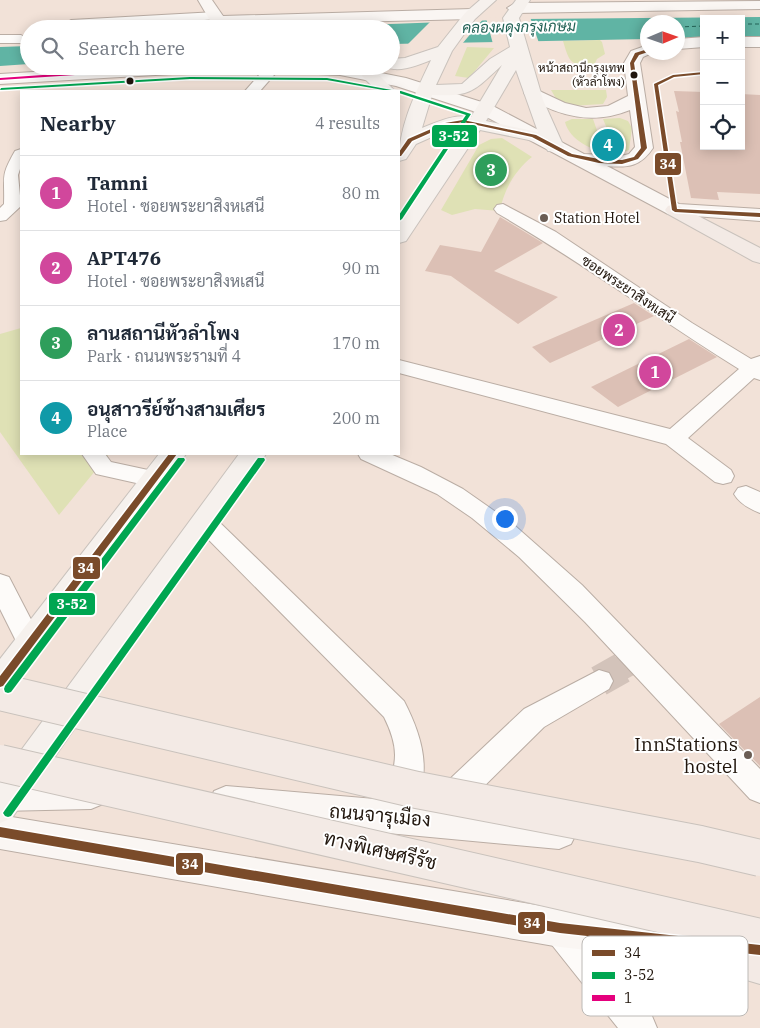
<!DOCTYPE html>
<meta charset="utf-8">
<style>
:root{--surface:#fff;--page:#f6f6f7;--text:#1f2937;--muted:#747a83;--line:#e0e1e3;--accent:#0b8043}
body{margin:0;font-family:"IBM Plex Serif",Sarabun,serif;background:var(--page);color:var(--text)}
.controls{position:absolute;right:15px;top:15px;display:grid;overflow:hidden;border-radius:0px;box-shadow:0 2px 12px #0003}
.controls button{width:45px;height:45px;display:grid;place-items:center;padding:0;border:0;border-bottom:1px solid var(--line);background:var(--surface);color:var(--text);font:25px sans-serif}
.compass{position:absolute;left:640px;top:15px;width:45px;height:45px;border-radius:50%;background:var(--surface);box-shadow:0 2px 12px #0003;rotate:88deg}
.you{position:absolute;left:504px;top:518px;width:18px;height:18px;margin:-12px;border:4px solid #fff;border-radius:50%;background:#1a73e8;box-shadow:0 0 0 8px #1a73e833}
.badge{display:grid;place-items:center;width:32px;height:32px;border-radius:50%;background:var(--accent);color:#fff;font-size:16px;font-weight:700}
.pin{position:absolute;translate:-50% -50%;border:2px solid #fff;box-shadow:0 1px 5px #0006}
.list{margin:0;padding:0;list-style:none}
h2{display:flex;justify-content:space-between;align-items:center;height:65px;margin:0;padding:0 20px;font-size:21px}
h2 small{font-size:16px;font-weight:400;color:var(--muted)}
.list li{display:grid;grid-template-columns:32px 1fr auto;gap:15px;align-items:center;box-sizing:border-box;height:75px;padding:0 20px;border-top:1px solid var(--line)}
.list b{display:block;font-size:19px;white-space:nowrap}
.list p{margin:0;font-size:16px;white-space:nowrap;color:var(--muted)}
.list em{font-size:16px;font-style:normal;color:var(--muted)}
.icon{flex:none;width:28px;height:28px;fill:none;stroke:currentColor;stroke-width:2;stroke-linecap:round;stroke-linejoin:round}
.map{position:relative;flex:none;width:760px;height:1028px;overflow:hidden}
.search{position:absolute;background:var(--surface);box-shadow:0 2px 12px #0003;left:20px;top:20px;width:380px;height:55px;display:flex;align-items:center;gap:12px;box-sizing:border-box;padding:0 18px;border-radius:28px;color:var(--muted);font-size:19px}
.panel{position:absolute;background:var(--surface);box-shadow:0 2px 12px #0003;left:20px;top:90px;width:380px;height:365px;border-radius:0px}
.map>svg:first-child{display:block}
</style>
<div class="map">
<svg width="760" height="1028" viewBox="0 0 760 1028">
<rect width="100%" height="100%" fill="#f2e2d8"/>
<path fill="#dfe1b5" d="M193,18L201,27L69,29L70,26Z
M600,40L602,42L605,54L597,59L594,65C570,65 570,64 563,41Z
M467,47L494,48L469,78L455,76Z
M551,90H606L607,97L603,104L571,106L558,102Z
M572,119H593L599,136L591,140V147L606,152L622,151L626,145L622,139L610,136L603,119L620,118L628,121L632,128L629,150C608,160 570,144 565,122Z
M502,138L532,157C516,169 503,191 500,211L475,209L452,215L441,210L479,145L491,139Z
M21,328V454H109L59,515L0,432V334Z"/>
<path fill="#60b4a4" d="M760,17V36L741,37V19H704V37L678,38V22H648L647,39L391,44V29H258L526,19Z
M29,46V64L0,66V47Z"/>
<path fill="#f2e2d8" d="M530,17L539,43L493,44L486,18Z
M484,18L462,44L407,45L432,20Z"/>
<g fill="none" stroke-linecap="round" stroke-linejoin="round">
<path stroke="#236256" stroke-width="1" stroke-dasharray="4 3" stroke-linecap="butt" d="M741,24H760
M678,27L704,26"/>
</g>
<path fill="#dcc0b5" d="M674,91L704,92V146H741V94L760,95V194L717,192L719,200L691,198L680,142H682L676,111L679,112Z
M500,217L543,243L494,271L558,297L518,324L451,276L425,271L440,245L481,252Z
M634,303L654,316L550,363L532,347Z
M689,339L717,357L618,407L591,387Z
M760,697V766L719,724Z"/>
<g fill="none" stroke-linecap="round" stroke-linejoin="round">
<path stroke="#d3c3ba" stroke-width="24" stroke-dasharray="24 12" stroke-linecap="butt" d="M620,669L638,659"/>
<path stroke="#d3c3ba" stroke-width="31" stroke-dasharray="31 16" stroke-linecap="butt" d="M599,681L622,668"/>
<defs>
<path id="street" d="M216,12L223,16L221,19L71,28L64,24L71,20Z
M0,35H21L28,39L21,43H0Z
M267,66L281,67L260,91H245Z
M21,149V166L18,175L21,206L6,220L0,221V208L4,204C5,176 0,177 15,151Z
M503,204L556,232L692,323L751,359L760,356V380L754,378L688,438L731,470L734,476L731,482L723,484L715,482L666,444L399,373V360L670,429L739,369C657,318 580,261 497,213L494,209L497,205Z
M82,454H105L111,462L162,473L166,479L162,485L154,487L96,474Z
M358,454H390L421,467L463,489L513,524L582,585L760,769V803L750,799L585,622L519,557L472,518L437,494L361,459Z
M746,486L760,492V513C750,509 740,504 734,494L738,488Z
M205,513L213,516L404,701C423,738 432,771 414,812L403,816L392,812C384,794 395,774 395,755C395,742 390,729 384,717L197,528L193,522L197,516Z
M0,574L9,577L39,635L43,643L39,651L30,654L21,651L0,609Z
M599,670L609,673L613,681L609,689L544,727L456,814L445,818L434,814L430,804L434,794L524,709Z
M560,912L572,916L652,1016L657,1028H618L548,940L544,928L548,916Z"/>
<path id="secondary" d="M198,0H212L223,16L472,9L480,14L472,19L228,25L231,29H215Z
M760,1V9L515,13L507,8L515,3Z
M704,37V47L678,49V39Z
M741,37H760V47H741Z
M648,45V52H654L643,57L640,63L653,148C641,166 629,168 607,166L679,204L760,209V221L668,214L479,113L396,86L340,75L274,72L190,73L0,84V74L134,66H346L406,78L491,105L584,154L621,156L629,154L635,147L630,110C593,125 560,117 527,97L524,93L527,89L533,88L565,103L586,108L608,106L628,96L624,63L631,51Z
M91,777L103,782L108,793L103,804L91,809L0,811V779Z
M226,786L559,815L571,820L577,832L571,844L559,849L226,818L214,813L209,802L214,791Z
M0,815L560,909L686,923L699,929L705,942L699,955L686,961L560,947L0,849Z"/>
<path id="primary" d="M480,0H496L475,19L452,51L436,85L462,84L490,59L510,47L503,18L516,0H530L519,18L543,100L564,147L562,151H548L541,138L534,141L480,130L406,241L399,243V222L464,127L452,128L416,144L406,159L399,161C399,125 416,92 431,60C418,65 398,74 384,66H391V59L405,58L438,47L465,13ZM502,65L471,117C454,114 437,122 422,128L432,95C471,97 474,91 502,65ZM516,70L538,132L486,121Z
M322,66H368C361,75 333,75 322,73L320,69Z
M370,71L376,72L395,91H377L362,76L364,72Z
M159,454H186L11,692L0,696V659Z
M239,454H266L12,818L0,823V779Z"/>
<path id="highway" d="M675,204L760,248V263L753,261L668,214L665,210L668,206Z
M668,921L760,946V984L655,953L649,940L655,927Z"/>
</defs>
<use href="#street" stroke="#baada4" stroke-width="2"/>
<use href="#secondary" stroke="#baada4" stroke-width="2"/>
<use href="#primary" stroke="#c9c2bc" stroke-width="2"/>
<use href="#highway" stroke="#c9c2bc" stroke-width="2"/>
<use href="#street" fill="#fdfbf9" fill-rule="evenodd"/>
<use href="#secondary" fill="#faf6f3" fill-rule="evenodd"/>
<use href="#primary" fill="#f6f1ed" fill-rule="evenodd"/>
<use href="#highway" fill="#f3eae5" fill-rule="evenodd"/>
<defs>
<path id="highway-bridge" d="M0,692L417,790L700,844L760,858
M0,763L760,937"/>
</defs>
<use href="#highway-bridge" stroke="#c9c2bc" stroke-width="38" stroke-linecap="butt"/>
<use href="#highway-bridge" stroke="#f3eae5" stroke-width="36"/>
<defs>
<path id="bus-1" d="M648,49V52L639,55L634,63L647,148L638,159L622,164L599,163L568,156L532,137L463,122L448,125L412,141L401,156H399V152L408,139L445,123L463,120L536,135L572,154L599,159L622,160L634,157L641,148L630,63L635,53Z
M704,72V74L674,77L658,85L677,209L760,213V217L675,212L672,210L654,84L673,75Z
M169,454H177L3,686L0,687V676Z
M0,827L560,923L760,945V955L560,933L0,837Z"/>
<path id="bus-2" d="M190,77L327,78L397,91H389L327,80L190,79L0,90L1,88Z
M397,91H401L471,114L402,219L399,221V215L466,115L399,93V91Z
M178,458H184L185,460L11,692L8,693L5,692L4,689L5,686Z
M258,458H264L265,460L11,816L8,817L5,816L3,813L5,810Z"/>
<path id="bus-3" d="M171,66H197L195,67L0,80V78Z"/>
</defs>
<use href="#bus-1" stroke="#fff" stroke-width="3"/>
<use href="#bus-2" stroke="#fff" stroke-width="3"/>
<use href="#bus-3" stroke="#fff" stroke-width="3"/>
<use href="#bus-1" fill="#7a4b2a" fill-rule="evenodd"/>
<use href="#bus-2" fill="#00a651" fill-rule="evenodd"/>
<use href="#bus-3" fill="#e5007d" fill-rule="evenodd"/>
</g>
<g fill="#21160d" stroke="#fff" stroke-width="2">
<circle cx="634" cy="75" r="4.5"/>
<circle cx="130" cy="81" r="4.5"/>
</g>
<g fill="#6a5d54" stroke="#fff" stroke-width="2">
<circle cx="544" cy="218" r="5"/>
<circle cx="748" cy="755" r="5"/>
</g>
<g text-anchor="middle" stroke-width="4" stroke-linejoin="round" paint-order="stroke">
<g font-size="12" fill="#21160d" stroke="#fff" text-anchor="end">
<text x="625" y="72">หน้าสถานีกรุงเทพ<tspan x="625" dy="14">(หัวลำโพง)</tspan></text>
</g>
<g font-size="14" fill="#21160d" stroke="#fff" text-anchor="start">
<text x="554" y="223">Station Hotel</text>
</g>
<g font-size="14" fill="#21160d" stroke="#fff">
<text transform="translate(628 289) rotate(34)" y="5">ซอยพระยาสิงหเสนี</text>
</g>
<g font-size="15" font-style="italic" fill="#236256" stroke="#fff">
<text transform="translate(519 27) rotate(-1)" y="5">คลองผดุงกรุงเกษม</text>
</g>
<g font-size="19" fill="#21160d" stroke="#fff" text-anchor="end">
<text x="738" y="751">InnStations<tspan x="738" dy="22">hostel</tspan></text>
</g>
<g font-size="19" fill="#21160d" stroke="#fff">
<text transform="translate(380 815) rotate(5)" y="7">ถนนจารุเมือง</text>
<text transform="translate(380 850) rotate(13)" y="7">ทางพิเศษศรีรัช</text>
</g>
</g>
<rect x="582" y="936" width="166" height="80" rx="8" fill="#fff" stroke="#bcb9b6" stroke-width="1"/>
<rect x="592" y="950" width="23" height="6" fill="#7a4b2a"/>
<rect x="592" y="972" width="23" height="7" fill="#00a651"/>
<rect x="592" y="995" width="23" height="6" fill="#e5007d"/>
<g font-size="14" fill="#21160d">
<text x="624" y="958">34</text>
<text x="624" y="980">3-52</text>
<text x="624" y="1003">1</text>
</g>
<g stroke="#fff" stroke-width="2">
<rect x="431" y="124" width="47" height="24" rx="5" fill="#00a651"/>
<rect x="654" y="152" width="28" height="24" rx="5" fill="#7a4b2a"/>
<rect x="72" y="556" width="29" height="24" rx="5" fill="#7a4b2a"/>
<rect x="48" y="592" width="48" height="24" rx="5" fill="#00a651"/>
<rect x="175" y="852" width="29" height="24" rx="5" fill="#7a4b2a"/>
<rect x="517" y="911" width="29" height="24" rx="5" fill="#7a4b2a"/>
</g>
<g font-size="14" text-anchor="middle" font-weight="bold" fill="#fff">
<text x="454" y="141">3-52</text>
<text x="668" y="169">34</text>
<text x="86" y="573">34</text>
<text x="72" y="609">3-52</text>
<text x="190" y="869">34</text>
<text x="532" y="928">34</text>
</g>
</svg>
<div class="controls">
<button>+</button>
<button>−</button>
<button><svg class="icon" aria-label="locate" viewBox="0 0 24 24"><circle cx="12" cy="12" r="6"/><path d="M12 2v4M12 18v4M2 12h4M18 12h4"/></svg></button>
</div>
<svg class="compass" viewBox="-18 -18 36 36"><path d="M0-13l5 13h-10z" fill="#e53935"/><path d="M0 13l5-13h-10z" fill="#747a83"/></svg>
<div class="you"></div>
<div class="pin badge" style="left:655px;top:372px;background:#d1479c">1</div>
<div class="pin badge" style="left:619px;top:330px;background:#d1479c">2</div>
<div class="pin badge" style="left:491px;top:170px;background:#2e9e5b">3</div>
<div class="pin badge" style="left:608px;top:145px;background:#0f9aa8">4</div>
<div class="search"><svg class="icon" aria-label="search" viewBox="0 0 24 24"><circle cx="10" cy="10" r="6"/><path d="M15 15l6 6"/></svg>Search here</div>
<section class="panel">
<h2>Nearby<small>4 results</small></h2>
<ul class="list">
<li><span class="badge" style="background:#d1479c">1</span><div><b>Tamni</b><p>Hotel · ซอยพระยาสิงหเสนี</p></div><em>80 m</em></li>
<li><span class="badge" style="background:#d1479c">2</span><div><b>APT476</b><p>Hotel · ซอยพระยาสิงหเสนี</p></div><em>90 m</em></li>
<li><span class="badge" style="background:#2e9e5b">3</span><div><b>ลานสถานีหัวลำโพง</b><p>Park · ถนนพระรามที่ 4</p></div><em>170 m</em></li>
<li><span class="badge" style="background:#0f9aa8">4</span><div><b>อนุสาวรีย์ช้างสามเศียร</b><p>Place</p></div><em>200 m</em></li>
</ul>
</section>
</div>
